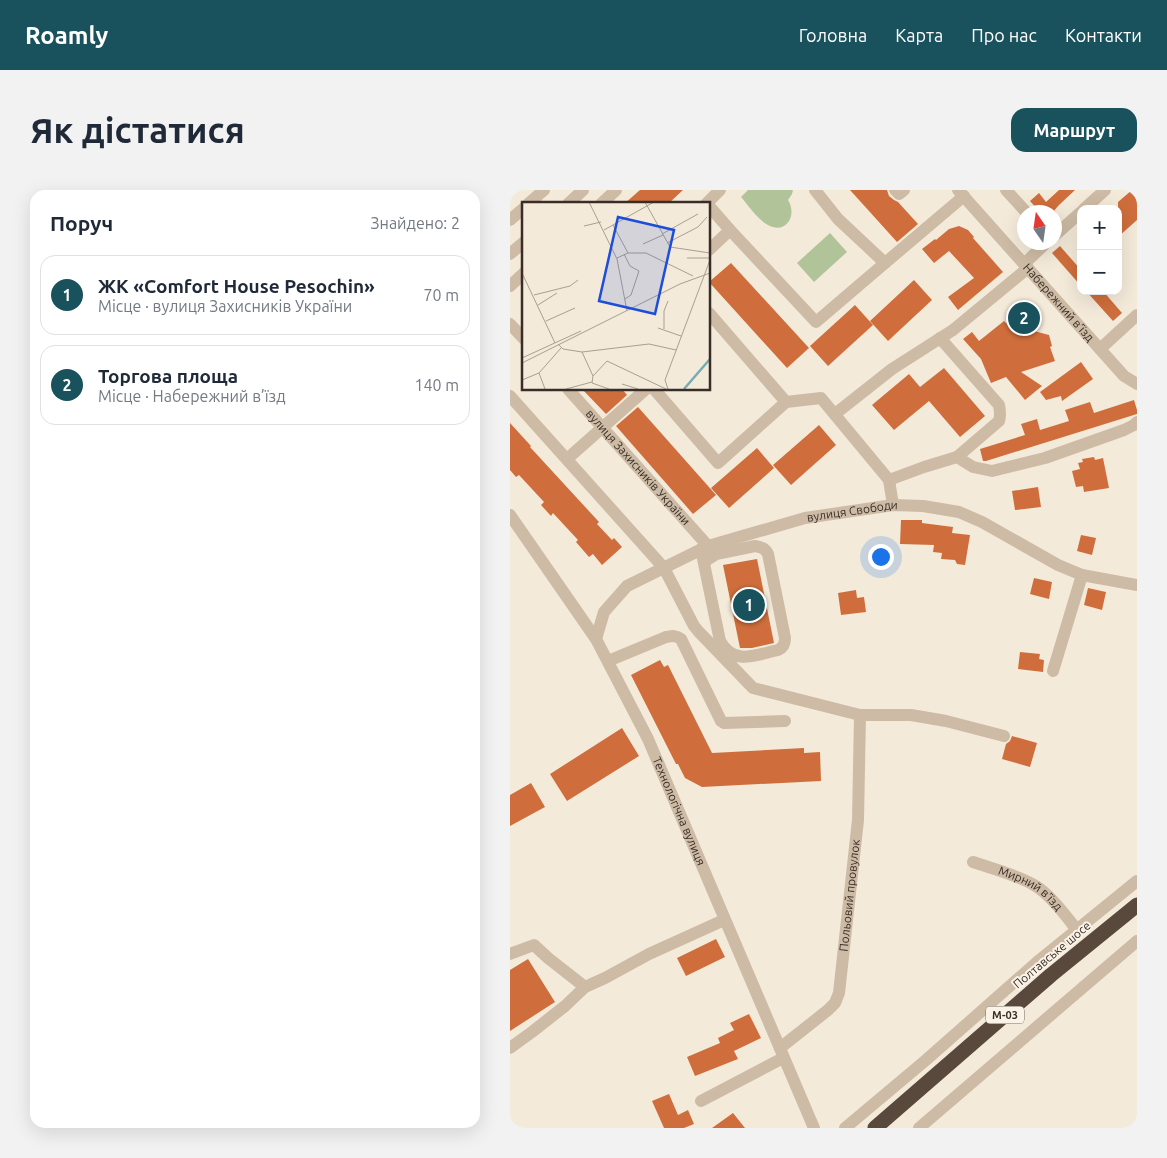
<!DOCTYPE html>
<html lang="uk">
<meta charset="utf-8">
<style>
:root{--surface:#fff;--page:#f2f2f3;--text:#1f2937;--muted:#747a83;--line:#e0e1e3;--accent:#19525d}
body{margin:0;font-family:Ubuntu,sans-serif;background:var(--page);color:var(--text)}
.controls{position:absolute;right:15px;top:15px;display:grid;overflow:hidden;border-radius:10px;box-shadow:0 5px 20px #0002}
.controls button{width:45px;height:45px;display:grid;place-items:center;padding:0;border:0;border-bottom:1px solid var(--line);background:var(--surface);color:var(--text);font:25px sans-serif}
.compass{position:absolute;left:507px;top:15px;width:45px;height:45px;border-radius:50%;background:var(--surface);box-shadow:0 5px 20px #0002;rotate:347deg}
.you{position:absolute;left:370px;top:366px;width:18px;height:18px;margin:-12px;border:4px solid #fff;border-radius:50%;background:#1a73e8;box-shadow:0 0 0 8px #1a73e833}
.badge{display:grid;place-items:center;width:32px;height:32px;border-radius:50%;background:var(--accent);color:#fff;font-size:16px;font-weight:700}
.pin{position:absolute;translate:-50% -50%;border:2px solid #fff;box-shadow:0 1px 5px #0006}
.list{margin:0;padding:0;list-style:none}
h2{display:flex;justify-content:space-between;align-items:center;height:65px;margin:0;padding:0 20px;font-size:21px}
h2 small{font-size:16px;font-weight:400;color:var(--muted)}
.list li{display:grid;grid-template-columns:32px 1fr auto;gap:15px;align-items:center;box-sizing:border-box;height:80px;margin:0 10px 10px;padding:0 10px;border:1px solid var(--line);border-radius:15px}
.list b{display:block;font-size:19px;white-space:nowrap}
.list p{margin:0;font-size:16px;white-space:nowrap;color:var(--muted)}
.list em{font-size:16px;font-style:normal;color:var(--muted)}
.map{position:relative;flex:none;width:627px;height:938px;overflow:hidden;border-radius:15px}
header{display:flex;align-items:center;gap:30px;box-sizing:border-box;height:70px;padding:0 25px;background:var(--accent);color:#fff}
header strong{font-size:24px}
nav{display:flex;gap:28px;margin-inline-start:auto;font-size:18px}
.intro{display:flex;align-items:center;justify-content:space-between;box-sizing:border-box;height:120px;padding:0 30px}
h1{margin:0;font-size:35px}
.button{padding:12px 22px;border-radius:15px;background:var(--accent);color:#fff;font-size:18px;font-weight:700}
main{display:flex;gap:30px;padding:0 30px}
aside{flex:1;background:var(--surface);border-radius:15px;box-shadow:0 5px 20px #0002}
.map>svg:first-child{display:block}
</style>
<header>
<strong>Roamly</strong>
<nav><a>Головна</a><a>Карта</a><a>Про нас</a><a>Контакти</a></nav>
</header>
<div class="intro"><h1>Як дістатися</h1><a class="button">Маршрут</a></div>
<main>
<aside>
<h2>Поруч<small>Знайдено: 2</small></h2>
<ul class="list">
<li><span class="badge">1</span><div><b>ЖК «Comfort House Pesochin»</b><p>Місце · вулиця Захисників України</p></div><em>70 m</em></li>
<li><span class="badge">2</span><div><b>Торгова площа</b><p>Місце · Набережний в’їзд</p></div><em>140 m</em></li>
</ul>
</aside>
<div class="map">
<svg width="627" height="938" viewBox="0 0 627 938">
<rect width="100%" height="100%" fill="#f4eada"/>
<path fill="#b1c499" d="M238,0H283L282,4L278,10C288,26 275,45 258,35C248,30 238,15 231,7Z
M320,43L337,62L304,92L287,73Z"/>
<path fill="#cf6e3c" d="M130,0H173L158,14H114Z
M340,0H377L379,6L384,10L388,12L408,34L387,52Z
M549,0H565L548,16L544,21L546,22H525L528,20L520,11L529,3L536,12Z
M622,0H627V30L608,47V12Z
M449,36L458,40L464,47L463,48L493,82L448,120L438,107L464,88L439,61L424,73L412,59L425,49L426,50L439,39Z
M550,56L571,80V96L542,63Z
M221,73L299,158L277,178L199,92Z
M404,90L422,110L378,151L360,131Z
M576,101H593L612,123L603,131Z
M345,115L363,135L318,176L300,156Z
M494,131L497,134L539,145L542,156L540,157L545,171L511,182L532,196L515,210L496,187L481,193L471,169L453,149L462,142L469,151Z
M571,172L583,189L552,211L551,206L536,210L530,202Z
M434,178L475,226L450,247L419,211L384,240L362,215L399,184L410,197Z
M72,199H112L117,205L96,224Z
M624,210L627,220V224L476,271H473L470,259L515,245L511,234L527,229L530,240L559,231L555,220L580,212L584,223Z
M128,217L206,305L183,324L106,236Z
M0,233L21,256L20,257L89,332L87,334L102,350L104,348L112,357L92,375L83,364L79,367L66,352L68,350L43,323L41,326L31,315L34,312L9,285L6,287L0,280Z
M309,235L326,255L281,295L263,275Z
M247,258L264,278L219,318L201,298Z
M584,267L585,270L593,268L599,298L574,302L573,296L566,297L562,281L570,279L568,273L573,272L572,269Z
M528,297L531,317L505,320L502,301Z
M391,330H412V333L443,337L442,343L460,345L455,375L447,374L445,370L431,369L432,363L423,362L424,355L390,354Z
M571,345L586,348L582,365L567,361Z
M247,369L264,453L242,458H230L213,375Z
M524,388L542,392L539,409L520,404Z
M578,398L596,402L592,420L574,415Z
M346,400L347,408L354,407L356,422L331,425L328,403Z
M510,462L530,464L529,469L534,470L533,482L508,479Z
M150,470L154,477L158,475L202,563L294,558V563L310,562L311,591L192,597L175,588L168,574H166L121,485Z
M112,538L129,566L57,611L40,584Z
M502,546L527,553L520,577L492,569L496,554L500,551Z
M21,593L35,617L0,636V605Z
M206,749L215,767L176,786L167,768Z
M18,769L45,812L0,841V780Z
M239,824L251,848L224,861L228,869L185,886L177,867L210,853L208,848L224,840L220,833Z
M159,904L168,925L178,920L184,934L174,938H154L142,911Z
M223,923L235,938H202Z"/>
<g fill="none" stroke-linecap="round" stroke-linejoin="round">
<g stroke="#cdbba5" stroke-width="12">
<path d="M305,0L328,29L375,73L454,6"/>
<path d="M385,0L389,4L394,0"/>
<path id="s1" d="M448,0L614,186L627,194"/>
<path d="M496,0L516,22"/>
<path d="M18,14L34,0"/>
<path d="M58,14L73,0"/>
<path d="M91,14L106,0"/>
<path d="M196,14L210,0"/>
<path d="M199,16L220,40"/>
<path d="M574,19L595,0"/>
<path d="M0,30L14,18"/>
<path d="M544,46L571,22"/>
<path d="M199,60L220,40L306,132L375,73"/>
<path d="M0,64L14,52"/>
<path d="M514,74L537,52"/>
<path d="M0,96L14,83"/>
<path d="M199,123L276,212"/>
<path d="M0,134L14,149"/>
<path d="M430,148L489,215C490,221 491,225 489,231L447,267"/>
<path d="M590,159L627,125"/>
<path id="s2" d="M58,199L198,356"/>
<path d="M144,199L208,273L276,212L311,208L379,290L383,315"/>
<path d="M0,206L154,378L184,436L189,442L243,498L350,525H401L436,531L494,546"/>
<path d="M325,224L382,179L443,140L518,78"/>
<path d="M57,269L136,199"/>
<path d="M379,290L414,277L447,267L463,277L482,281L535,268L614,240L624,235L627,232"/>
<path id="s3" d="M0,325L86,449L138,549L304,938"/>
<path d="M191,359L210,451C224,476 245,465 268,460C273,458 275,454 275,448L258,364C255,358 251,357 245,356L206,364L194,372"/>
<path id="s4" d="M86,449L94,422L117,396L198,356L295,328L383,315L413,316L449,322L472,332L548,375L572,385L627,395"/>
<path d="M98,471L156,447C162,446 166,445 171,449L211,531L214,533L275,531"/>
<path d="M543,481L572,385"/>
<path id="s5" d="M463,672C483,679 505,684 524,695C540,704 556,726 567,740"/>
<path d="M0,764L24,755L38,768L75,797"/>
<path d="M0,858L22,842L55,816L75,797L95,788L139,764L214,730"/>
<path id="s6" d="M270,858L318,820L325,813L329,803L348,630L350,525"/>
<path d="M191,911L273,868"/>
<path d="M335,938L416,870L526,773L627,691"/>
<path d="M409,938L627,751"/>
</g>
<path stroke="#59493d" stroke-width="15" d="M365,938L541,785L627,715"/>
</g>
<g text-anchor="middle" stroke-width="4" stroke-linejoin="round" paint-order="stroke">
<rect fill="#fbf3e7" stroke="#726961" stroke-width="1" x="476" y="816.5" width="38" height="17" rx="4"/>
<g font-size="11" font-weight="bold" fill="#382e27">
<text x="495" y="829">М-03</text>
</g>
<g font-size="12" fill="#382e27" stroke="#fbf3e7">
<text dy="4" stroke="none"><textPath href="#s1" startOffset="151">Набережний в’їзд</textPath></text>
<text dy="4" stroke="none"><textPath href="#s2" startOffset="105">вулиця Захисників України</textPath></text>
<text dy="4" stroke="none"><textPath href="#s4" startOffset="302">вулиця Свободи</textPath></text>
<text dy="4" stroke="none"><textPath href="#s3" startOffset="342">Технологічна вулиця</textPath></text>
<text dy="4" stroke="none"><textPath href="#s5" startOffset="64">Мирний в’їзд</textPath></text>
<text dy="4" stroke="none"><textPath href="#s6" startOffset="180">Польовий провулок</textPath></text>
<text transform="translate(542 765) rotate(-40)" y="4">Полтавське шосе</text>
</g>
</g>
<g transform="translate(12 12)">
<rect width="188" height="188" fill="#f4eada"/>
<path fill="none" stroke="#77abb3" stroke-width="2.5" d="M162,187L188,157"/>
<path fill="none" stroke="#a99f92" stroke-width="1" d="M67,0L95,57L105,109M123,0L148,45L188,51M91,23L106,51M62,24L79,20M82,28L132,0M140,32L176,12M145,41L176,25L185,15M121,42L141,33M102,52L108,64L117,69L109,93L103,97M95,56L106,51H124L171,74M165,56H188M0,71L33,141M12,93L48,84L56,78M16,103L35,91M24,119L53,106M136,126L159,134M142,127V109L146,99M36,142L41,147L60,150L127,142L154,148M60,150L71,174L70,181L87,187M0,156L59,129M0,161L158,82L188,71M17,171L39,146M17,171L23,187M71,174L85,159L144,187M0,178L17,171M100,182L116,187M44,187L70,180M146,187L143,178L188,58"/>
<path fill="#1d4ed8" fill-opacity="0.15" stroke="#1d4ed8" stroke-width="2.5" d="M96,15L152,28L133,112L77,99Z"/>
<rect width="188" height="188" fill="none" stroke="#382e27" stroke-width="2.5"/>
</g>
</svg>
<div class="controls">
<button>+</button>
<button>−</button>
</div>
<svg class="compass" viewBox="-18 -18 36 36"><path d="M0-13l5 13h-10z" fill="#e53935"/><path d="M0 13l5-13h-10z" fill="#747a83"/></svg>
<div class="you"></div>
<div class="pin badge" style="left:239px;top:415px">1</div>
<div class="pin badge" style="left:514px;top:128px">2</div>
</div>
</main>
